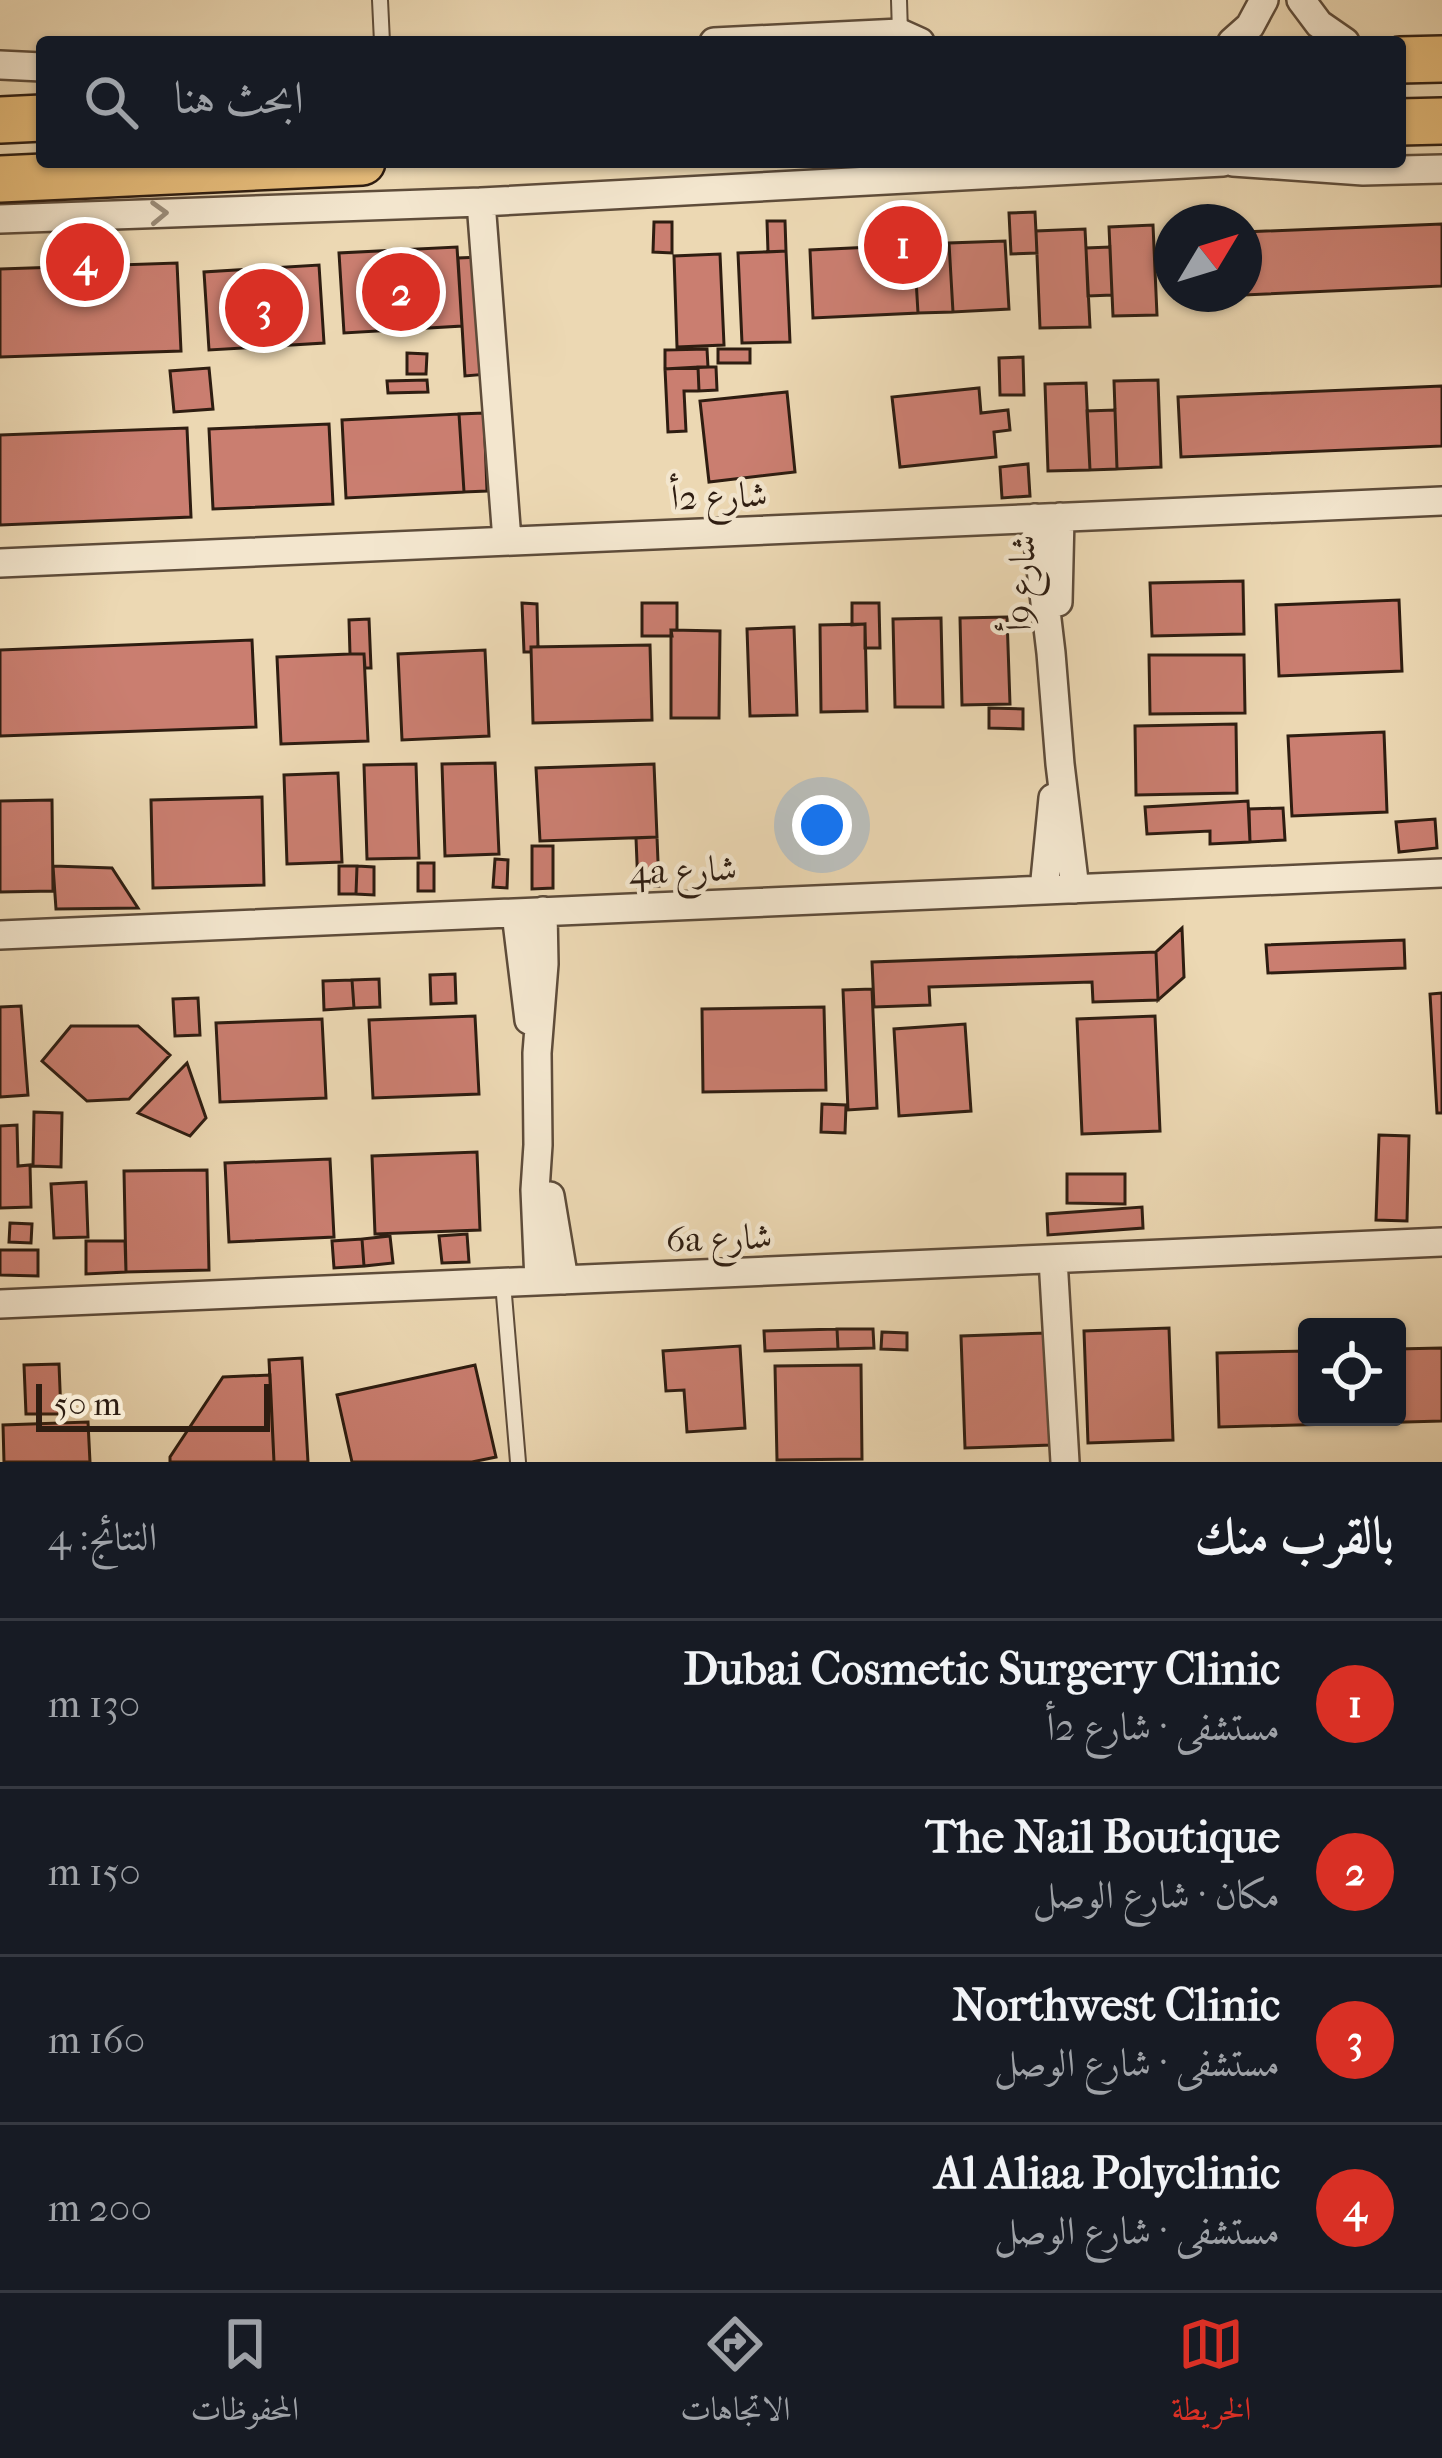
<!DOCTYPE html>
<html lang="ar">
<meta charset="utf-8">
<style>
:root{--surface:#171b24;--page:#20242c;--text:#f1f3f6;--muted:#9ea1a6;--line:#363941;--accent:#d93025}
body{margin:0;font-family:"IM FELL French Canon",Amiri,serif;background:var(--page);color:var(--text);direction:rtl}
.controls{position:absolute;right:36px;bottom:36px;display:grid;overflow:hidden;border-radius:12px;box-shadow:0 3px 9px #0004}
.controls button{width:108px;height:108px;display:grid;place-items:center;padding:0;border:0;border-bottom:3px solid var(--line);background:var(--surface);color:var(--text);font:60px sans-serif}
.compass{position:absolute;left:1154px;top:204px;width:108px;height:108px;border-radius:50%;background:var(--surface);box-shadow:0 3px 9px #0004;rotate:52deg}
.scale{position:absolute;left:36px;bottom:30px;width:234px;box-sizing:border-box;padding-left:12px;border:6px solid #2e1d11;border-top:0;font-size:33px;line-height:42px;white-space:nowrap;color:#2e1d11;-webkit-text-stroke:9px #f3e6ce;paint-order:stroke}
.you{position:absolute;left:822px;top:825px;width:42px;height:42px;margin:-30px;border:9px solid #fff;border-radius:50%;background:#1a73e8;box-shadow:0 0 0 18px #1a73e833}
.badge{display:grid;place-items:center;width:78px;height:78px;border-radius:50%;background:var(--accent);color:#fff;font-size:39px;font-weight:700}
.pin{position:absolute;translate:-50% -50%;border:6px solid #fff;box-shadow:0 3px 12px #0006}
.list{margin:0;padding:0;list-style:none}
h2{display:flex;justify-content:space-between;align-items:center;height:156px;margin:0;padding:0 48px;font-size:51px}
h2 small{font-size:39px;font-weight:400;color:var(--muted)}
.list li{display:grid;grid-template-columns:78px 1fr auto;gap:36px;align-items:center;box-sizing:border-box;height:168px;padding:0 48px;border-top:3px solid var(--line)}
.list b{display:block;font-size:45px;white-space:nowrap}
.list p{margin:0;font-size:39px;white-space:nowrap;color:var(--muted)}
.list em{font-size:39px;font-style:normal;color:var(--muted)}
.icon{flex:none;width:66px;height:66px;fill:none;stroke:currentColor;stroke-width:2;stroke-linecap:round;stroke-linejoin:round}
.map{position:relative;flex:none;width:1442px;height:1462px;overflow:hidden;direction:ltr}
.search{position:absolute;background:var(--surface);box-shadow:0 3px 9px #0004;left:36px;right:36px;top:36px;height:132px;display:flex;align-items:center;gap:30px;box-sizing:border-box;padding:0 42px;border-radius:12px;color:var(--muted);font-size:45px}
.sheet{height:828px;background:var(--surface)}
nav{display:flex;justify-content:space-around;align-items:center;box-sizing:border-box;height:168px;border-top:3px solid var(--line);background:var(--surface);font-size:33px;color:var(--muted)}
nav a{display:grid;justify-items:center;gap:6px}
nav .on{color:var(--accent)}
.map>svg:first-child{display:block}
</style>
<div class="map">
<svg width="1442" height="1462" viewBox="0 0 1442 1462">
<rect width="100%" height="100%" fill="#ecd8b3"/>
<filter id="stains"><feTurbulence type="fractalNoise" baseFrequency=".00167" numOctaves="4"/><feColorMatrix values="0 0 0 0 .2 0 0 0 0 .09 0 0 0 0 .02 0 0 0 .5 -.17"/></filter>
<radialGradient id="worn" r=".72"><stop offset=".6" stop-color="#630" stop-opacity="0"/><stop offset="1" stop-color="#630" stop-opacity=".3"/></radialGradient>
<path fill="#ca7e70" stroke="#2e1d11" stroke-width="3" d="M1035,212L1037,253L1011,254L1009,213Z
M767,221H785L786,251L768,252Z
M654,222H672V253L653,252Z
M1442,224V286L1175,298V294H1244V232Z
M1153,225L1157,315L1113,316L1109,227Z
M1085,229L1090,327L1040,328L1036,231Z
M1005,241L1009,309L953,312L949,243Z
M949,243L953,312L918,313L914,245Z
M914,245L918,313L813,318L810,250Z
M457,247L462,326L344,333L339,253Z
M1110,247L1112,295L1088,296L1086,248Z
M786,251L790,342L742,343L738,253Z
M720,254L724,345L677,347L674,256Z
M482,257L489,374L465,376L458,258Z
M177,263L181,351L0,357V269Z
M319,265L324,343L209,350L204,272Z
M707,349L708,367L665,369V350Z
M718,349H750V363H718Z
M407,353L427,354L426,374H407Z
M1023,357L1024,395H1000L999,358Z
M698,367H716L717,390L699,391Z
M698,367L699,391H684L686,431L668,432L665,369Z
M209,368L213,409L174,412L170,371Z
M427,380L428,392L388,393L387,381Z
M1158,380L1161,467L1117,469L1114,381Z
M1086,383L1090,470L1048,471L1045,384Z
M1442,386V446L1181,457L1178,397Z
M979,388L981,413L1008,410L1010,430L994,432L996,457L900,467L892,397Z
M787,392L795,472L709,482L700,401Z
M1115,410L1117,469L1090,470L1087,411Z
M484,413L487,491L464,492L459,414Z
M459,414L464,492L346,498L342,420Z
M329,424L333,504L213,509L209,429Z
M187,428L191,517L0,525V435Z
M1028,464L1030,496L1002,498L1000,467Z
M1243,581L1244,634L1152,636L1150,583Z
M1399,600L1402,671L1279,676L1276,605Z
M522,603L537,604L538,647H531V652H524Z
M642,603H677V630H671L672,636H642Z
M852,603H879L880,648H865V624L852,625Z
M1007,617L1010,704L962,705L960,618Z
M941,618L943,707H895L893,619Z
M369,619L371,668H365L364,654H350L349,620Z
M865,624L867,711L821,712L820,625Z
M794,627L797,715L750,716L747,629Z
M671,630L720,631L719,718H671Z
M252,640L256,727L0,736V650Z
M650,645L652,720L533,723L531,647Z
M485,650L489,736L402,740L398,654Z
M350,654H364L368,741L281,744L277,657Z
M1149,655H1244L1245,713L1150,714Z
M989,708L1023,709V729L989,728Z
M1236,724L1237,793L1136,795L1135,726Z
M1384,732L1387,812L1292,816L1288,736Z
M495,763L499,854L445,856L442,764Z
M416,764L419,858L367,859L364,765Z
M654,764L657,837L540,841L536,768Z
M338,773L342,862L287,864L284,775Z
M262,797L264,885L153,888L151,800Z
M52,800L53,891L0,892V801Z
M1248,801L1250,842L1210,844V831L1147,834L1145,807Z
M1283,808L1285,840L1250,842L1249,809Z
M1435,819L1437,848L1399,852L1396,822Z
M657,837L659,886L638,887L636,838Z
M532,846H553V888L532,889Z
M495,859L508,860L507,888L493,887Z
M418,863H434V891H418Z
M53,866L112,868L138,908L56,909Z
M339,866H357L356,894H339Z
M357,866L374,867V895L356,894Z
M1182,928L1184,977L1158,1000L1156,952Z
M1404,940L1405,968L1268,973L1266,945Z
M1156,952L1158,1000L1093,1002L1092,982L929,987L930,1005L874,1007L872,962Z
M455,974L456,1003L431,1004L430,975Z
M379,979L380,1007L354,1008L352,980Z
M352,980L354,1008L324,1010L323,981Z
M872,989L877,1108L848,1110L843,990Z
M1442,993V1113H1437L1430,994Z
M198,998L200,1035L175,1036L173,999Z
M21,1006L28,1095L0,1097V1007Z
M824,1007L826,1090L703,1092L702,1009Z
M475,1016L479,1094L373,1098L369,1020Z
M1155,1016L1160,1131L1082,1134L1077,1019Z
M322,1019L326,1098L220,1102L216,1023Z
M965,1024L971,1111L899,1116L894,1029Z
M71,1026H138L170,1055L129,1099L87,1101L42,1061Z
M187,1063L206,1118L190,1136L138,1113Z
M822,1104L846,1105L845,1133L821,1132Z
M34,1112L62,1113L61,1167L33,1166Z
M17,1125L18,1166L30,1165L31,1207L0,1208V1126Z
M1379,1135L1409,1136L1407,1221L1376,1220Z
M477,1152L480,1230L375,1234L372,1156Z
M330,1159L334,1237L229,1242L225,1163Z
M207,1170L209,1270L126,1272L124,1171Z
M1067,1174H1125V1204L1067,1203Z
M86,1182L88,1237L54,1238L51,1184Z
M1142,1207L1143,1228L1048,1235L1047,1214Z
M10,1223L32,1224L31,1243L9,1242Z
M467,1234L469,1262L442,1263L439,1236Z
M390,1236L393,1263L364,1266L362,1239Z
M362,1239L364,1266L334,1268L332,1241Z
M86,1241H125L126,1272L86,1274Z
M0,1250H38V1276L0,1275Z
M1169,1328L1173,1440L1088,1443L1084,1331Z
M837,1329H873L874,1348L838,1349Z
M837,1329L838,1349L765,1351L764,1331Z
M882,1332L907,1333V1350L881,1349Z
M1046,1333L1051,1445L965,1448L961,1336Z
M740,1346L745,1428L687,1432L684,1390L666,1391L663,1351Z
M1442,1348V1421L1219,1427L1217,1353L1307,1351V1417H1397V1349Z
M302,1358L308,1462H274L269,1360Z
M59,1364L61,1414H26L24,1365Z
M475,1365L496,1457L472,1462H352L337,1395Z
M861,1365L862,1459L777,1460L775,1366Z
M270,1375L274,1462H170V1457L223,1377Z
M88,1422L90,1462H4L3,1425Z"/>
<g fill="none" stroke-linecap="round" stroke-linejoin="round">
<defs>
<path id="lane" d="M380,0L382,42
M899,0L900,33
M503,1283L518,1462"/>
<path id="street" d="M1301,0L1319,24L1345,42
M714,42L900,33L920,42
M1232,42L1250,26L1264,0
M0,65L42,67
M1233,162L1363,171L1442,169
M481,202L507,540
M0,219L481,202L1223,162
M1035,518L1051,653L1060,764L1075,889
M0,563L1442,501
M1058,602L1060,517
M1044,890L1053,798
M516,913L529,1020
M0,935L1442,873
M550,1196L564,1280
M1053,1259L1065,1462
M539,1281L535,1190L538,1145L537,1053L544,964L543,911
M0,1304L1442,1242"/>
<path id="primary" d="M1400,60L1442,59
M0,120L42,118
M1400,122L1442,121
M0,179L362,162"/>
</defs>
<use href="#lane" stroke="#5e4c3a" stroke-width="18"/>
<use href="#street" stroke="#5e4c3a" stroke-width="32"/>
<use href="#primary" stroke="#2e1d11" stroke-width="50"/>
<use href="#lane" stroke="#f3e6ce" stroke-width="14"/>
<use href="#street" stroke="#f3e6ce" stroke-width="27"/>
<use href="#primary" stroke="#e6bc7a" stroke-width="45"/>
</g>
<defs><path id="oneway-chevron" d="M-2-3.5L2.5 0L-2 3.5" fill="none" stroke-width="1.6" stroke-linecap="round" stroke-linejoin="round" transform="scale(3)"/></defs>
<use stroke="#9a8c79" href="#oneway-chevron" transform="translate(159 213) rotate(-2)"/>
<g text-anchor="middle" stroke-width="9" stroke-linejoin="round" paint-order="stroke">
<g font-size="36" fill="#2e1d11" stroke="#f3e6ce">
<text transform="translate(719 495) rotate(-2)" y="13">شارع 2أ</text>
<text transform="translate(1020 583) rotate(-87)" y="13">شارع 9أ</text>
<text transform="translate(683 869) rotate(-2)" y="13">4a شارع</text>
<text transform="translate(719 1237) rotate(-2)" y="13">6a شارع</text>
</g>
</g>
<rect width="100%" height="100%" filter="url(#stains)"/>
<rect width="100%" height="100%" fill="url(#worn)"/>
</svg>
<div class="controls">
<button><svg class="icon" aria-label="locate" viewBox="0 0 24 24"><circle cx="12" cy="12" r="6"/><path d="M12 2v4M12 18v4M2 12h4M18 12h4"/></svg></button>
</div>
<svg class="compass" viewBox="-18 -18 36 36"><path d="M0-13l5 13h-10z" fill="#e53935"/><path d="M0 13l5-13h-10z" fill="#9ea1a6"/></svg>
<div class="scale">50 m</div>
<div class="you"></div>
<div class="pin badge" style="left:903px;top:245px">1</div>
<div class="pin badge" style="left:401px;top:292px">2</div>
<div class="pin badge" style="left:264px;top:308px">3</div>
<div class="pin badge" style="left:85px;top:262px">4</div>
<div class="search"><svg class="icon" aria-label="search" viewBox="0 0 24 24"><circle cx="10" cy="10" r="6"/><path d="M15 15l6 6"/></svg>ابحث هنا</div>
</div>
<section class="sheet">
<h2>بالقرب منك<small>النتائج: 4</small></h2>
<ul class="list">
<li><span class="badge">1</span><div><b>Dubai Cosmetic Surgery Clinic</b><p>مستشفى · شارع 2أ</p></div><em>130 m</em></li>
<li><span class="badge">2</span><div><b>The Nail Boutique</b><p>مكان · شارع الوصل</p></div><em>150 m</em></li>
<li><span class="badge">3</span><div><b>Northwest Clinic</b><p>مستشفى · شارع الوصل</p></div><em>160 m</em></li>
<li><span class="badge">4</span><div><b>Al Aliaa Polyclinic</b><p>مستشفى · شارع الوصل</p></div><em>200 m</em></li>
</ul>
</section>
<nav>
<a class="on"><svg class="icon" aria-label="map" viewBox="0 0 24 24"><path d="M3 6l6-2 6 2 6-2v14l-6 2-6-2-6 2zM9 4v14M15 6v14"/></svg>الخريطة</a>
<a><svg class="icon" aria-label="directions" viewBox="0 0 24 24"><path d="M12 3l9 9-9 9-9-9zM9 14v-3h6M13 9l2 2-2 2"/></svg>الاتجاهات</a>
<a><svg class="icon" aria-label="saved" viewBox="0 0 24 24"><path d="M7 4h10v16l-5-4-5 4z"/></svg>المحفوظات</a>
</nav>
